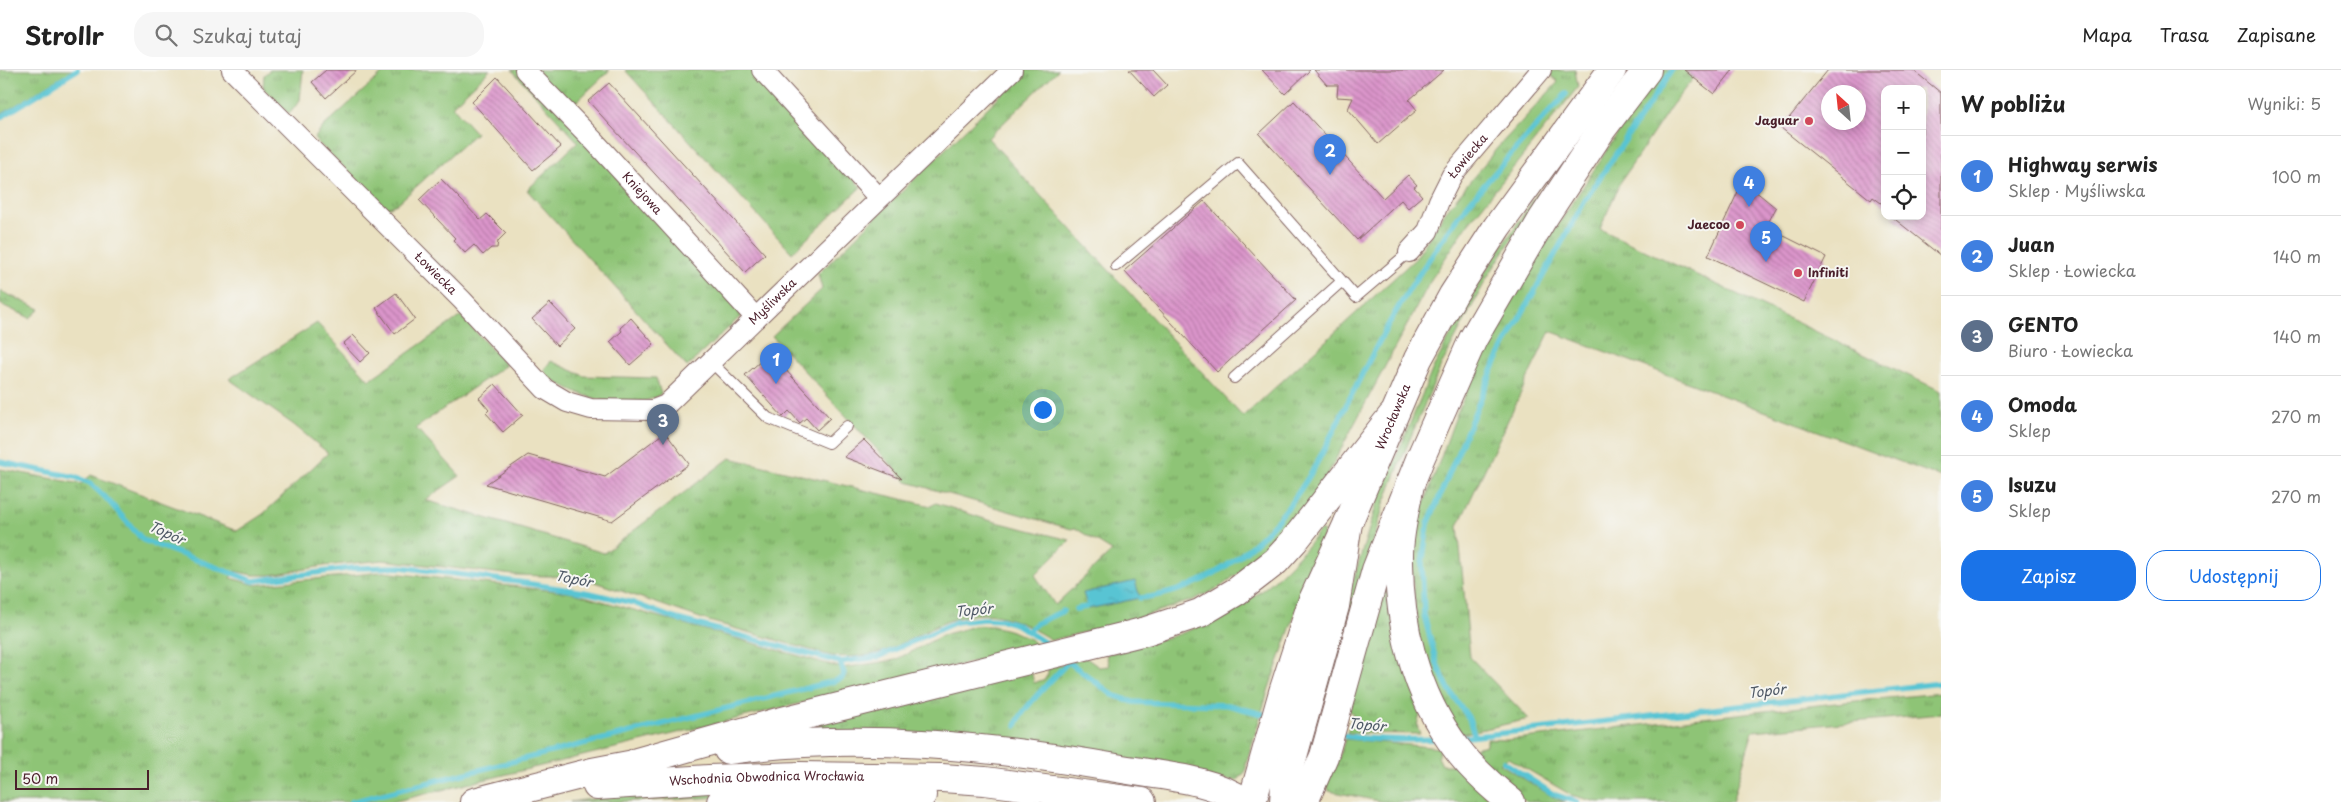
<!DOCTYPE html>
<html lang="pl">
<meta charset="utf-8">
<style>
:root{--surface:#fff;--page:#f6f6f6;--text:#222;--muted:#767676;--line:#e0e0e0;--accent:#1a73e8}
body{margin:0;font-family:"Playpen Sans",sans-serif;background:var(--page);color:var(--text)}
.controls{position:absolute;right:15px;top:15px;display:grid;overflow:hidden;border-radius:10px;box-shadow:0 2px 8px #0003}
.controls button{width:45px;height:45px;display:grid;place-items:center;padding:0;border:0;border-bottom:1px solid var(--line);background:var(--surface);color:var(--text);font:25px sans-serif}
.compass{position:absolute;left:1821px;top:15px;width:45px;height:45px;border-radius:50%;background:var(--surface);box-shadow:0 2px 8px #0003;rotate:333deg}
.scale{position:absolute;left:15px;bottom:12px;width:134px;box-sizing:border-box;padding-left:5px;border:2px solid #4a1f2b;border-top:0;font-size:14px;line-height:18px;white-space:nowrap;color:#4a1f2b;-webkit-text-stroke:4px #f6f6f2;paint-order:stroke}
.you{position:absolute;left:1042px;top:339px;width:18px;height:18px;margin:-12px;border:4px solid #fff;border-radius:50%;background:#1a73e8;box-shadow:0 0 0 8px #1a73e833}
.badge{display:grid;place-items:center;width:32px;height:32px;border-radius:50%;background:var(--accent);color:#fff;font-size:16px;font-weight:700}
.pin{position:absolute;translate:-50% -41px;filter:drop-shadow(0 1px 2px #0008)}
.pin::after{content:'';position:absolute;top:26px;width:18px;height:15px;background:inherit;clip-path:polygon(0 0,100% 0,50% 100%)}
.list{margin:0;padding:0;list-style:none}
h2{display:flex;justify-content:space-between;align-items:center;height:65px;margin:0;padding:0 20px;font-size:21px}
h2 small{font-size:16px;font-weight:400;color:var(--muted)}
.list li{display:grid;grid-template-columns:32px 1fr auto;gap:15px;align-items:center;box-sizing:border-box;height:80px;padding:0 20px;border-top:1px solid var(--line)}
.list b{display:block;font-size:19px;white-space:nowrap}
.list p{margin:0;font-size:16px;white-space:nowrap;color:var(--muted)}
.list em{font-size:16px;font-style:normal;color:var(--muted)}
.actions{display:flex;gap:10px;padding:15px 20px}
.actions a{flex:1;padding:11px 0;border:1px solid var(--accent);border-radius:20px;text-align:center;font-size:18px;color:var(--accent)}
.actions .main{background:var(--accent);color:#fff}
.icon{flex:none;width:28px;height:28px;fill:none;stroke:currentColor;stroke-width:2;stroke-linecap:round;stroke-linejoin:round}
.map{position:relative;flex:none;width:1941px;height:732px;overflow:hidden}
header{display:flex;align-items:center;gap:30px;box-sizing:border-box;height:70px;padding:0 25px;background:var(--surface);border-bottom:1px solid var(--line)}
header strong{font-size:24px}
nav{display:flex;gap:28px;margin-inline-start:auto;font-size:18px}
.search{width:350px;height:45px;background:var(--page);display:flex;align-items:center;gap:12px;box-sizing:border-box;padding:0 18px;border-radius:20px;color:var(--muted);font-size:19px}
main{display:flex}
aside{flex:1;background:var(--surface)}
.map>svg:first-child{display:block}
</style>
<header>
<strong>Strollr</strong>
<div class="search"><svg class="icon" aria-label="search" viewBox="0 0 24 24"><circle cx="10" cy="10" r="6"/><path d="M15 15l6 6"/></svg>Szukaj tutaj</div>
<nav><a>Mapa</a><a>Trasa</a><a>Zapisane</a></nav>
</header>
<main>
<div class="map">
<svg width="1941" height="732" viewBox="0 0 1941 732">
<defs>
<pattern id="grass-tufts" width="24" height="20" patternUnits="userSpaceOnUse" patternTransform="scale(1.25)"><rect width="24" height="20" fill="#8ec476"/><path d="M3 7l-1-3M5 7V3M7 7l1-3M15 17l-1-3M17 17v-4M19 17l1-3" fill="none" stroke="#769f61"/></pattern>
<pattern id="water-ripples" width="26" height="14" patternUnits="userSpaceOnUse" patternTransform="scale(1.25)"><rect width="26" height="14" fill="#59c4d3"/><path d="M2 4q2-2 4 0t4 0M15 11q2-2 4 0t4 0" fill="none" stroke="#4fa8b5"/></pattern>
<pattern id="building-back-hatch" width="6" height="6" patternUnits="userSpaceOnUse" patternTransform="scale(1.25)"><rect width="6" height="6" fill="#db95cb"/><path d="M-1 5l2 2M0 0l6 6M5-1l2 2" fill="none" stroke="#b479a5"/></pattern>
</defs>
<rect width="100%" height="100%" fill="#f6f6f2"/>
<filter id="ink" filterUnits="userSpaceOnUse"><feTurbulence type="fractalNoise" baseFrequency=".02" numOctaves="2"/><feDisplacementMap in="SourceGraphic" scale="10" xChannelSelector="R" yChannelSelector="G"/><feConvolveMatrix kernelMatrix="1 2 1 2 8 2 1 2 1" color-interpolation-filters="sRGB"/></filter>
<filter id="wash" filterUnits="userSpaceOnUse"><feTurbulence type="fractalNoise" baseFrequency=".0096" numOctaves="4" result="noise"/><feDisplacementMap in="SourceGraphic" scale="20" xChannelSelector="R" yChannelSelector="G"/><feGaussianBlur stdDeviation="1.12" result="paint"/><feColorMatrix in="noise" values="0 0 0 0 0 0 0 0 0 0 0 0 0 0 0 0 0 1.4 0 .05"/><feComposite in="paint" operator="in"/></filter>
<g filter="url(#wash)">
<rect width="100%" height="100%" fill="#eae1c1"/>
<path fill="url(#grass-tufts)" stroke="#6c7250" d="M0,0H73L0,45Z
M270,0H303L300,30L291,42L288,43L263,18L264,5Z
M386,0H490L452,36L476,63L397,134L387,138L314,69L323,57Z
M512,0H610L572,36L742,245L687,297L527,120L578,72Z
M625,0H752L861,117L792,183Z
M1026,0H1058L988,68L1243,347L1416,188L1446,141L1498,77L1558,12L1549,4L1552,1L1575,0L1578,17L1468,154L1432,208L1315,428L1270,479L1220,517L1193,530L1121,553L1052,570C1036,561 1019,550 1000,546C955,536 921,568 882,582C866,587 848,587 832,586L709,551L580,507L514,505L383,490L323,496L270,505H253L235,501L230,508L256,515L383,502L573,523L842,598L895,590L943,565L974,556H993L1012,561L1030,569L1037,576L392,732H0V399L81,414L91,405L237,461L263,444L328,383L294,355L229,309L317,253L369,310L461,246L506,295L416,358L460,406L425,430L604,483L730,388L931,436L936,433L988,450L1070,470L1035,505L1055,535L1112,481L1075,458L1071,459L907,412L772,266L822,219L818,204Z
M1659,0H1700L1672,35L1620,113L1600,159L1941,321V407L1550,261L1458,456L1470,587L1529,649L1462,664L1434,623L1419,581L1411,490L1419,448L1457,343L1491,268L1530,198Z
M1537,124L1540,125L1487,208L1441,296L1409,371L1384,434L1327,631L1320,630L1350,521L1376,436L1433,298L1486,200Z
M0,221L40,239L30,248L0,234Z
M551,291L584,306L656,308L661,324C634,342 590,330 564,316C555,312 546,308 544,299Z
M1320,460L1324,462L1269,618L1246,694V701L1237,711L776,661L1031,601L1034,613L1045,609L1048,604V598L1086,588L1099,597L1109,596L1106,584C1201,563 1260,539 1320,460Z
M1386,501L1421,641L1417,655L1420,664L1347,663L1353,643L1348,641Z
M1941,623V644L1753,661L1732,732H1597L1571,725L1508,688L1500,694L1555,728L1566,732H1527L1517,726L1474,681L1475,678L1487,675V669L1506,670L1845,632Z
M1345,669L1440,678L1438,687L1442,695H1454L1493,732H1384L1329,721L1327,715L1334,690L1338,691Z
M840,721C750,725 660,732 570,732L636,723Z"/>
<path fill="url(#water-ripples)" stroke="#52727f" d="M1135,511L1140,528L1088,539L1083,523Z"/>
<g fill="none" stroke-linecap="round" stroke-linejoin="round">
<path stroke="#59c4d3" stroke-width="5.5" d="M0,48L77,0
M0,392L75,407L90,413L105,427L143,470L253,511L353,498L401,497L518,512L590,523L633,533L673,548L840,592L878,587L956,552L984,549L1002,550L1016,554L1050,576
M1140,528C1209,522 1268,471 1304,414C1323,386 1336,354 1352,324C1371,286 1391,247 1414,212C1431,186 1447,161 1466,137C1497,98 1532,61 1566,24
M1076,539L1086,537
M1028,561L1037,553L1063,541
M1066,590L1113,625L1133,632L1228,635L1270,646
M1016,656C1019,641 1057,605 1068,592
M1337,664C1363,671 1412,670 1439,669
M1475,666L1468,647L1449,620L1437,594L1424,545L1422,494L1428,454L1495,294L1514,258L1587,127L1672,0
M1459,668L1941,613
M1504,692L1553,724L1577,732
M351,732L835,611L842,608L844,603L840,592"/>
</g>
<g id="blocks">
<path fill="url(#building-back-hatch)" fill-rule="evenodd" d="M326,0H357L326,28L312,12Z
M1129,0H1153L1167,15L1154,27Z
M1262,0H1310L1285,24Z
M1314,0H1444L1409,30L1417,40L1378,74L1348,39L1353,28L1337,27L1338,15H1327Z
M1684,0H1733L1714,24Z
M1828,0H1913L1941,23V186L1891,146H1922V19H1885V136L1873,127L1871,130L1781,58ZM1828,22H1858V52H1828Z
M497,7L561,77L533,100L472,32Z
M609,13L765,184L745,202L588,31Z
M1294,31L1383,128L1408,105L1417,115L1414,117L1422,126L1408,138L1401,130L1357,170L1259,64Z
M441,109L480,150L487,144L506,163L498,171L497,178H491L483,185L474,175L465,183L453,170L455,168L419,130Z
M1743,111L1776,138L1768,153L1782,160L1780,164L1826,187L1804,232L1708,186Z
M1204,131L1296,230L1217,302L1124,201Z
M396,223L415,249L395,264L376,238Z
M550,233L575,259L557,276L532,249Z
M631,248L654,274L630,295L610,272L622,261L620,258Z
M353,265L370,283L360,292L343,274Z
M770,283L830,348L817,360L806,348L800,353L789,341L783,347L745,305Z
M495,314L523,345L503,362L486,343L489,340L479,328Z
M665,362L689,394L612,451L486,414L528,385L605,407Z
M864,370L902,409L844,387Z"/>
</g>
</g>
<g filter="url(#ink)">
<use href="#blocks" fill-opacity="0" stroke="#826360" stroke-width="1"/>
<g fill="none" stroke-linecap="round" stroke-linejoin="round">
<defs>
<path id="lane" d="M1116,196L1238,93L1342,211
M711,292L768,348L829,373L847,356
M1234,308L1342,211L1356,227L1409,182"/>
<g id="street">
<path id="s1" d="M232,0L462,230L545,319L567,332L591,339L653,340L666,335L1012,0"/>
<path id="s2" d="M525,0L595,72L756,248"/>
<path d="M762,0L879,128"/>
<path id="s3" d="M1409,182L1428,161L1439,131L1452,105L1541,0"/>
</g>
<g id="secondary">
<path id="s4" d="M1252,732L1283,622L1312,532L1348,453L1418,289L1453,225L1497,157L1612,0"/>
<path d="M1304,732L1324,686L1376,500L1420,389L1473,269L1542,150L1602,59L1647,0"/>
</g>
<g id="primary">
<path d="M1410,414C1406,437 1399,462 1399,485C1398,553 1415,624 1457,679C1472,699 1491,716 1511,732"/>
<path d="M728,680C863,662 989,676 1122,699C1163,706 1210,708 1245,732"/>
<path d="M637,692L778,652L1146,561L1200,543L1237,521L1276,491L1294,471L1392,346"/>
<path id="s5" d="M597,716L709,709L800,706L942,708L985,711L1142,732"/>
<path d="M474,732L592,702L655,690"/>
<path d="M721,732L922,725"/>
<path d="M1284,732L1285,715L1335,536L1348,453"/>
</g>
</defs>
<use href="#lane" stroke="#826360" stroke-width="12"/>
<use href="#street" stroke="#826360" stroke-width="22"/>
<use href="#secondary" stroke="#826360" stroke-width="30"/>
<use href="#primary" stroke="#826360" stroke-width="30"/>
<use href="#lane" stroke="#fff" stroke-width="10"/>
<use href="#street" stroke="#fff" stroke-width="20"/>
<use href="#secondary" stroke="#fff" stroke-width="28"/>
<use href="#primary" stroke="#fff" stroke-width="28"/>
</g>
</g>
<g fill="#d1495b" stroke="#f6f6f2" stroke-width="2">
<circle cx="1809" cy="51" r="5"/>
<circle cx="1740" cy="155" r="5"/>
<circle cx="1798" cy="203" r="5"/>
</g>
<g text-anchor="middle" stroke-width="4" stroke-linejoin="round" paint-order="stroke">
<g font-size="12" font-weight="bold" fill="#4a1f2b" stroke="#f6f6f2" text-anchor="end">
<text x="1799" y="55">Jaguar</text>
<text x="1730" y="159">Jaecoo</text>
<text x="1808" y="207" text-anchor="start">Infiniti</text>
</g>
<g font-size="12" fill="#4a1f2b" stroke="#f6f6f2">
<text dy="4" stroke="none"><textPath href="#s3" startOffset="114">Łowiecka</textPath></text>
<text dy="4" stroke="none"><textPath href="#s2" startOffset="170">Kniejowa</textPath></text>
<text dy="4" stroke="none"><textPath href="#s1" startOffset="288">Łowiecka</textPath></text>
<text dy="4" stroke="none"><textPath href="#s1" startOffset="722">Myśliwska</textPath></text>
<text dy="4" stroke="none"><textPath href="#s4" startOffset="411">Wrocławska</textPath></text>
<text dy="4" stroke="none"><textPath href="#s5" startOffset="170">Wschodnia Obwodnica Wrocławia</textPath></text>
</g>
<g font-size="14" font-style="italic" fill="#4f5966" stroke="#f6f6f2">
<text transform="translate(167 463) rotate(24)" y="5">Topór</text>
<text transform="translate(574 509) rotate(11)" y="5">Topór</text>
<text transform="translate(974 540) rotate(-6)" y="5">Topór</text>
<text transform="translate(1767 621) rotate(-7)" y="5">Topór</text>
<text transform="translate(1367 655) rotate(5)" y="5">Topór</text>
</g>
</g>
</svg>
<div class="controls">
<button>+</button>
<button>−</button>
<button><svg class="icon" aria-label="locate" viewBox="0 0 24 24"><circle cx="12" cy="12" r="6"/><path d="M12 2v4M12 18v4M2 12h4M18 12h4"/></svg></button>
</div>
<svg class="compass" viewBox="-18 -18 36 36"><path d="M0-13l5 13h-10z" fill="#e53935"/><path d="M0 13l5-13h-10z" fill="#767676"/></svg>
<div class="scale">50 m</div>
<div class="you"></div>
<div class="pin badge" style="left:776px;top:314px;background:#3f7fe0">1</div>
<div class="pin badge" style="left:1330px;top:105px;background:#3f7fe0">2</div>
<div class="pin badge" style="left:663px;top:375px;background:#5c6f8a">3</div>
<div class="pin badge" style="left:1749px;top:137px;background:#3f7fe0">4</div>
<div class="pin badge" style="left:1766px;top:192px;background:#3f7fe0">5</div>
</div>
<aside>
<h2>W pobliżu<small>Wyniki: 5</small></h2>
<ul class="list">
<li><span class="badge" style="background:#3f7fe0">1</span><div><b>Highway serwis</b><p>Sklep · Myśliwska</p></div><em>100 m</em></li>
<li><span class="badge" style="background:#3f7fe0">2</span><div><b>Juan</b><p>Sklep · Łowiecka</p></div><em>140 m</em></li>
<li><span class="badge" style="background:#5c6f8a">3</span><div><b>GENTO</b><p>Biuro · Łowiecka</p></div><em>140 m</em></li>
<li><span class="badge" style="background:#3f7fe0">4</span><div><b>Omoda</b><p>Sklep</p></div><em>270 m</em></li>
<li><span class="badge" style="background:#3f7fe0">5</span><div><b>Isuzu</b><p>Sklep</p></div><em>270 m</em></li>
</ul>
<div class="actions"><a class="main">Zapisz</a><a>Udostępnij</a></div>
</aside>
</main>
